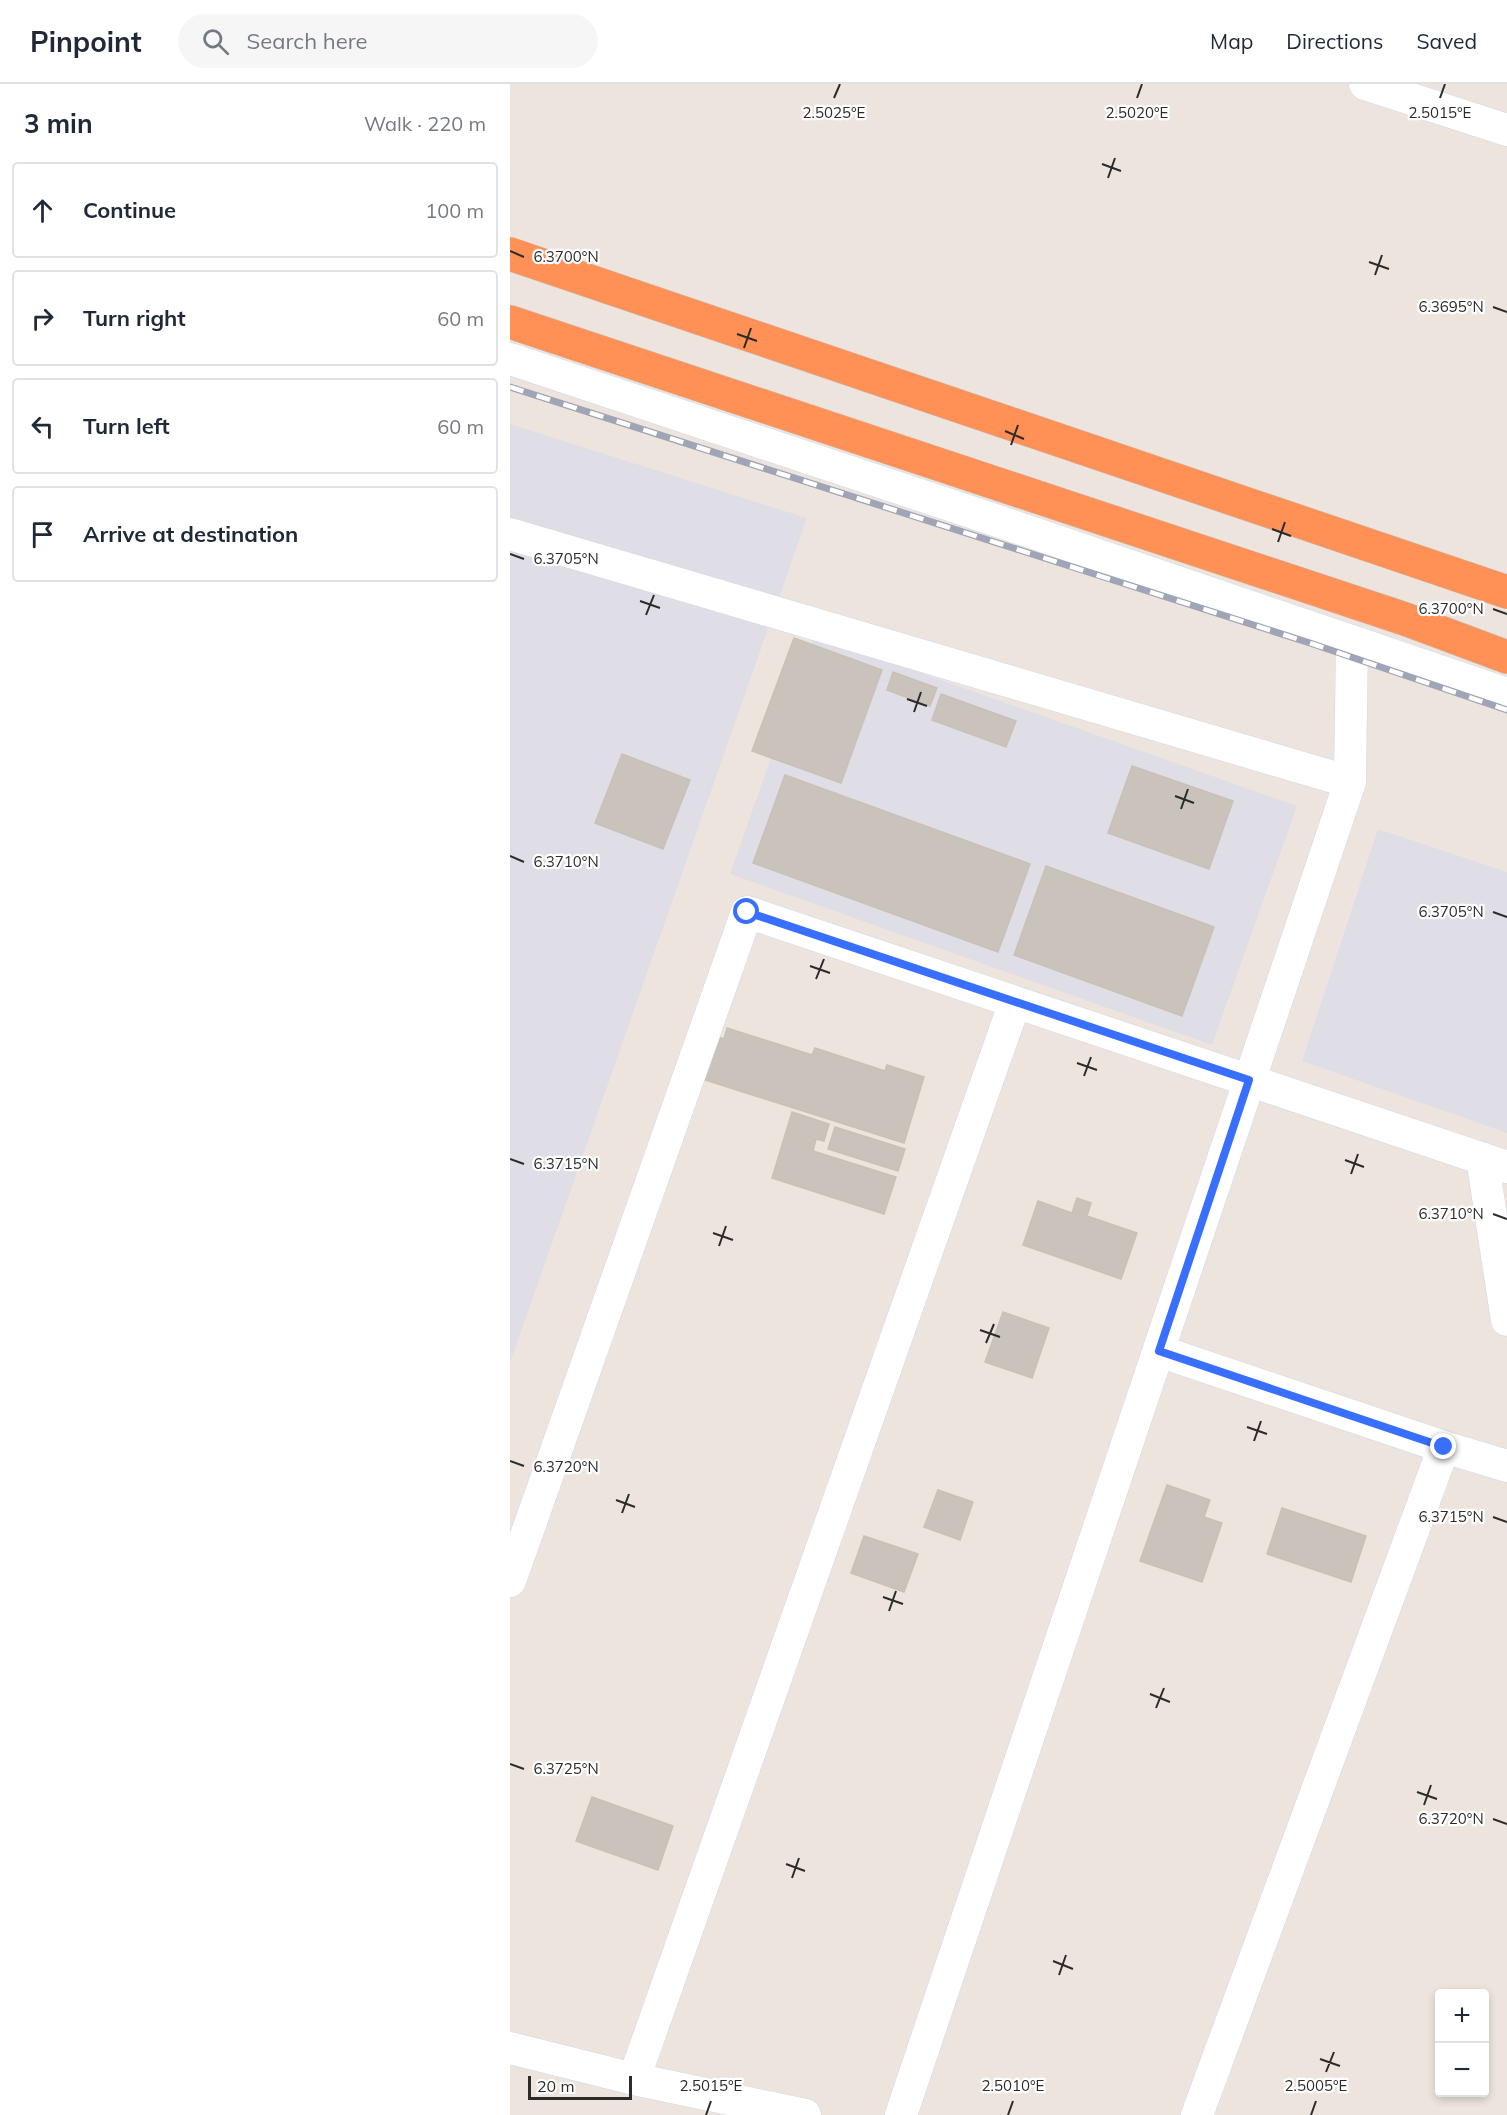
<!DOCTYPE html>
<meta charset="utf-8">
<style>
:root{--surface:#fff;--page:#f6f6f7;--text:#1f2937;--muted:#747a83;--line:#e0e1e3}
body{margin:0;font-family:Mulish,sans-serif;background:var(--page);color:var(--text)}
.controls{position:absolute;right:18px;bottom:18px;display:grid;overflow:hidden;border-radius:6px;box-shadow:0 3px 9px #0003}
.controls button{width:54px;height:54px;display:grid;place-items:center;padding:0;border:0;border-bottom:2px solid var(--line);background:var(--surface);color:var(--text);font:30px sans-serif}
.scale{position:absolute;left:18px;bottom:15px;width:104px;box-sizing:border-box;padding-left:6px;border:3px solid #2b2b2b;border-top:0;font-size:16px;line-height:21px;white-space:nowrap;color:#2b2b2b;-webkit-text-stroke:4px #fff;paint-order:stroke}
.stop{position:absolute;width:18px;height:18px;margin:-14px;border:4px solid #386fff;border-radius:50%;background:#fff}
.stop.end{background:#386fff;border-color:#fff;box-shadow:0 2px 6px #0008}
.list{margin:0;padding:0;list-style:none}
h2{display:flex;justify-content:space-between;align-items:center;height:78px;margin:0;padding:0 24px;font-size:26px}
h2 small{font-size:20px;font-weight:400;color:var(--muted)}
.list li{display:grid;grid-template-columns:39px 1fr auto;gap:18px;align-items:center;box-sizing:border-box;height:96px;margin:0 12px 12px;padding:0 12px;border:2px solid var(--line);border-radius:6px}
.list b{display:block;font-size:22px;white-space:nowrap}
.list em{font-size:20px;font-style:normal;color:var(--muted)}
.icon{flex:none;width:33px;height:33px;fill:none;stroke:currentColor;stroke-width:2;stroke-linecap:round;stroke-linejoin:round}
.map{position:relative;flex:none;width:997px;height:2031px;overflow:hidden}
header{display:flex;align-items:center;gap:36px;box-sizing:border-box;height:84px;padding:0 30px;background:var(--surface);border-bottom:2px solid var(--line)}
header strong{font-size:28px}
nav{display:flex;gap:33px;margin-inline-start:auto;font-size:21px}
.search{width:420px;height:54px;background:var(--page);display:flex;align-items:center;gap:15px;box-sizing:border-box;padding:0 21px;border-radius:33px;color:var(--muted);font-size:22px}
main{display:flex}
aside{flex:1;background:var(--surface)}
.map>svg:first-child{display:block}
</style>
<header>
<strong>Pinpoint</strong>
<div class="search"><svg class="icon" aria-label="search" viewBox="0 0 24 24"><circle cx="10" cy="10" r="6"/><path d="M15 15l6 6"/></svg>Search here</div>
<nav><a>Map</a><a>Directions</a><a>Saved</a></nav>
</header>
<main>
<aside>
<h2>3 min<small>Walk · 220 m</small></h2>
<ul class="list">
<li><svg class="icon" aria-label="ahead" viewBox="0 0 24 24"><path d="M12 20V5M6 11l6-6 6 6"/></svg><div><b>Continue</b></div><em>100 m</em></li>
<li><svg class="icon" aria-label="right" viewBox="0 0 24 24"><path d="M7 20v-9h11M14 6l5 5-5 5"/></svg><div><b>Turn right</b></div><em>60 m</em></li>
<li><svg class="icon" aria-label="left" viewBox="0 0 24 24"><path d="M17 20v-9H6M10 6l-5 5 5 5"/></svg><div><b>Turn left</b></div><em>60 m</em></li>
<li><svg class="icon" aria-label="arrive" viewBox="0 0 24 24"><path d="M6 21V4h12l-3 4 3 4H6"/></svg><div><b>Arrive at destination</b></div></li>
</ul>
</aside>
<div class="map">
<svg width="997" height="2031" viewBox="0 0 997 2031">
<rect width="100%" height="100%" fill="#ede5dd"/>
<path fill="#dfdee6" d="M0,340L297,434L0,1279Z
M304,551L787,722L702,961L220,790Z
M868,745L997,788V1049L792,977Z"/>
<path fill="#c9c3bb" stroke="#c9c1b6" stroke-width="1.5" d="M284,554L372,586L331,699L242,667Z
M383,588L427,604L420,622L377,606Z
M431,610L506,637L496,663L422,636Z
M112,670L180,696L153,765L85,739Z
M622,682L723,717L699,785L598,749Z
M275,691L520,780L488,868L243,779Z
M536,782L704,843L672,932L504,871Z
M217,944L302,971L305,964L375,987L377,981L414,993L394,1059L189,994L202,951L214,955Z
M282,1028L319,1040L314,1057L306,1055L303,1067L386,1093L374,1130L262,1094Z
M325,1043L395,1065L388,1087L318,1065Z
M567,1114L581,1119L577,1132L627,1149L611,1195L513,1161L528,1117L562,1129Z
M493,1228L539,1244L522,1294L475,1278Z
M657,1401L700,1416L694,1433L712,1439L692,1498L630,1477Z
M428,1406L463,1418L450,1456L414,1443Z
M772,1424L856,1452L841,1498L757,1470Z
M354,1452L408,1470L394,1508L341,1489Z
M82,1713L163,1742L148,1786L66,1757Z"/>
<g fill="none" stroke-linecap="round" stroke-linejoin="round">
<defs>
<path id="street" d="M855,0L997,46
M0,275L476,433L997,610
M0,450L840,698
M972,1074L997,1236
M649,1267L934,1363L997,1382
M0,1497L237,828L997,1083
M0,1964L124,1995L295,2031
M124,1995L505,918
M391,2031L840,698L842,557
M687,2031L934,1363"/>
<path id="highway" d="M0,170L997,508
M0,238L895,535L997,573"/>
</defs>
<use href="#street" stroke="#d2d7e4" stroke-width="33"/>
<use href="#highway" stroke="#c4c4c4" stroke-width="34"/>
<use href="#street" stroke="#fff" stroke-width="32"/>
<use href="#highway" stroke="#ff9056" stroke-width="33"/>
<defs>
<path id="rail" d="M0,303L803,560L997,626"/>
</defs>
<use href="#rail" stroke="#9fa5b6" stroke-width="7"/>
<use href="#rail" stroke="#fff" stroke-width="4.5" stroke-dasharray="14" stroke-linecap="butt"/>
</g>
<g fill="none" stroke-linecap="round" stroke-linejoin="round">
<path stroke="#386fff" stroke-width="8" d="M237,828L739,996L649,1267L934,1363"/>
</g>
<path fill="none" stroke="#2b2b2b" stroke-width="2" d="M324,14L330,0M627,14L632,0M930,14L935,0M592,80L611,87M598,94L605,74M0,167L14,173M859,178L879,185M865,191L872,171M983,223L997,228M227,250L247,257M234,264L241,244M495,347L514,355M501,361L508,341M762,445L781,452M768,458L775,438M0,470L14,475M130,517L150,524M983,525L997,530M136,531L144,511M397,615L417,622M404,628L411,608M665,712L684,719M671,725L678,705M0,772L14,778M983,828L997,833M300,882L320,889M306,895L314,875M567,979L587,986M574,992L581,973M0,1075L14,1080M835,1076L854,1083M841,1090L848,1070M983,1130L997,1135M203,1149L223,1156M209,1162L216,1142M470,1246L490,1253M476,1259L484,1240M737,1343L757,1350M744,1357L751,1337M0,1377L14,1382M106,1416L125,1423M112,1429L119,1410M983,1433L997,1438M373,1513L393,1520M379,1527L386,1507M640,1610L660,1618M646,1624L654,1604M0,1680L14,1685M907,1708L927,1715M914,1721L921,1701M983,1735L997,1740M276,1780L295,1787M282,1794L289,1774M543,1877L563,1885M549,1891L556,1871M810,1975L830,1982M816,1988L824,1968M196,2031L201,2017M498,2031L503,2017M801,2031L806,2017"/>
<g font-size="15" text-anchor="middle" fill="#2b2b2b" stroke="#fff" stroke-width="4.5" stroke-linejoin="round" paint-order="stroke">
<text x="627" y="34">2.5020°E</text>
<text x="324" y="34">2.5025°E</text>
<text x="930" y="34">2.5015°E</text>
<text x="56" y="178">6.3700°N</text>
<text x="941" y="228">6.3695°N</text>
<text x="56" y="480">6.3705°N</text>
<text x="941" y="530">6.3700°N</text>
<text x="56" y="783">6.3710°N</text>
<text x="941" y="833">6.3705°N</text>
<text x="56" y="1085">6.3715°N</text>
<text x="941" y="1135">6.3710°N</text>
<text x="56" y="1388">6.3720°N</text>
<text x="941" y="1438">6.3715°N</text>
<text x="56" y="1690">6.3725°N</text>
<text x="941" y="1740">6.3720°N</text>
<text x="201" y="2007">2.5015°E</text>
<text x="503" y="2007">2.5010°E</text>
<text x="806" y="2007">2.5005°E</text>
</g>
</svg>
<div class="controls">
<button>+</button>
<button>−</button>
</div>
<div class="scale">20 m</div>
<div class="stop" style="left:237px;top:828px"></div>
<div class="stop end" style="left:934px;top:1363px"></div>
</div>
</main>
